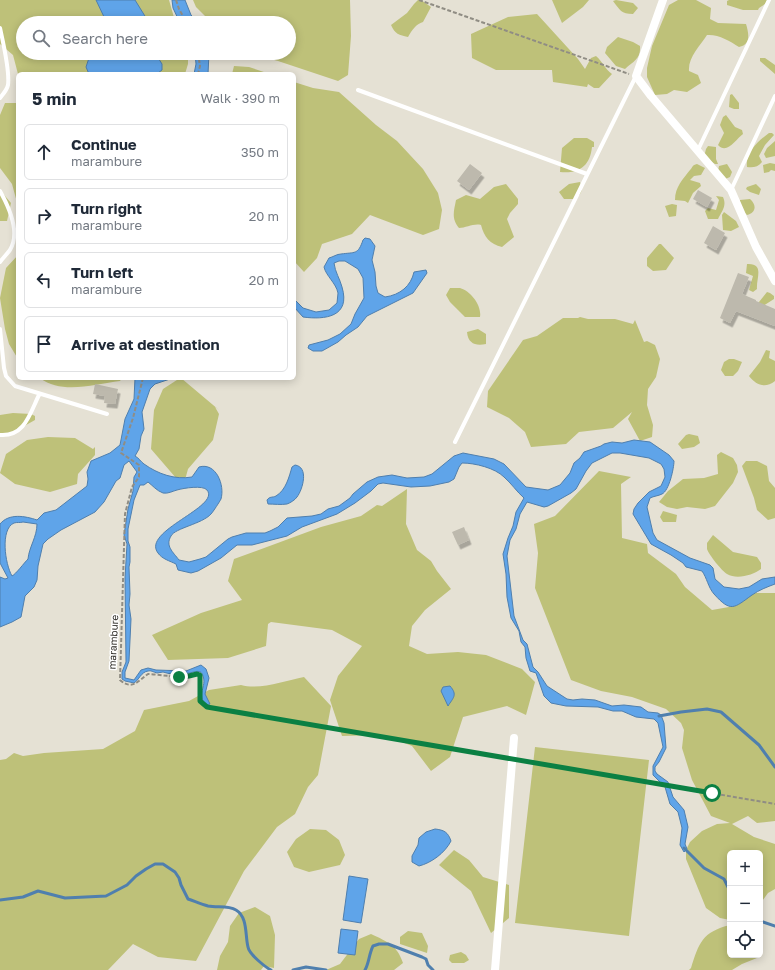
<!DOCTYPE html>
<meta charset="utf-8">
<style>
:root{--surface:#fff;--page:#f2f2f3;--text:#1f2937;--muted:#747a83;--line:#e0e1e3}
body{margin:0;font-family:"Golos Text",sans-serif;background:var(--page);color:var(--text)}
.controls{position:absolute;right:12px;bottom:12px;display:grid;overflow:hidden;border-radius:6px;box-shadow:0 2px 10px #0003}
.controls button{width:36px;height:36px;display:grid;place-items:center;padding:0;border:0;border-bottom:1px solid var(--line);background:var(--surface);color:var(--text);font:20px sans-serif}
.stop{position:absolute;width:12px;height:12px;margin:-9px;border:3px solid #0b8043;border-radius:50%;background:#fff}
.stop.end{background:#0b8043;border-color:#fff;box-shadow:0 1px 4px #0008}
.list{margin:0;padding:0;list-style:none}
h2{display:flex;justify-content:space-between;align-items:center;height:52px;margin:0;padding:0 16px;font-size:17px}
h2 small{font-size:13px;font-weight:400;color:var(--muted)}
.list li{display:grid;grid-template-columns:26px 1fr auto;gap:12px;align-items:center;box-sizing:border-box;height:56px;margin:0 8px 8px;padding:0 8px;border:1px solid var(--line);border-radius:6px}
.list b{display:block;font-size:15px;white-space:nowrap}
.list p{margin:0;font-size:13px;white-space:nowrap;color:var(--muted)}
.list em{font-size:13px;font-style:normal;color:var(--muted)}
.icon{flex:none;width:22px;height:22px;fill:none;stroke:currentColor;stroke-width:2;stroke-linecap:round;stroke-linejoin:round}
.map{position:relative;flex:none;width:775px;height:970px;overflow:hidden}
.search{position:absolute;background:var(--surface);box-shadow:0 2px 10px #0003;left:16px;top:16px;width:280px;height:44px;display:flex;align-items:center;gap:10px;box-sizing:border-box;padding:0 14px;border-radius:22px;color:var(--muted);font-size:15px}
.panel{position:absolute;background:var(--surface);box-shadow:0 2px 10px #0003;left:16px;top:72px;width:280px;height:308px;border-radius:6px}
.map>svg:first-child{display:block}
</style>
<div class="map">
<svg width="775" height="970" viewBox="0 0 775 970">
<defs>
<filter id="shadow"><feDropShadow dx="2.5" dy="4.5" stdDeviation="0" flood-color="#0004"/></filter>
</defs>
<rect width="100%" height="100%" fill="#e5e1d4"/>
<path fill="#bec179" d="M0,0H169L175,21L176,23H23V53H188V64L185,74H18L13,55L0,44Z
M193,0H350L351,36L348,75L338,81L278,61L247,53H289V23H212L196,7Z
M418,0H421L431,7L423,22C416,24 412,30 408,37C399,35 395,34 391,25L407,13L414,4Z
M552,0H589L583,7L562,23Z
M616,0L633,3L638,8L633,14C621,14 620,10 613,1Z
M678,0H696L711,8L710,19L718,23L746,24C749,34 751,45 739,47C730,41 718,34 707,35C700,46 688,57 689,71L698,75L701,83L687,92L674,90L667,94L655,95L647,77V68L652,46L669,5Z
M729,0H768L765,4L759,8L758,10H743L727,5V1Z
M537,14L578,59L585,69L591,58L596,56C603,62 605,69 612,74L599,88H594L588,84L587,87L553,82L552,70H496L472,58L471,34L508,17Z
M618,37L633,42L640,46C641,59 634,61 625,69L616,66L605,53L607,47Z
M760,58H765L775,65V74L760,61Z
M234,66L249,67L270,74H232Z
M294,82L313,88L339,92L376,125L397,141L423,169L438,193L442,210L439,229L423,235L370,215L352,234L322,244L317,258L304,272L294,261Z
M732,94L739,103V109H734L729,107L730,95Z
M5,103H18V206L12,184L0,168V115Z
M726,115L735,127L742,130L743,134C736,139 727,155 718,145L724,133L720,125L723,117Z
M769,133H772L774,135L765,145L759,156L762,162C758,167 753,168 747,167C745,153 758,141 769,133Z
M574,138H587L594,142V147H592C590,166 579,174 560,172L562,148Z
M775,141V156L766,158L764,154L767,148Z
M708,146L716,147V159L718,164H715L704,157L706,149Z
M770,163L775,164V171L771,170L769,172L764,173L763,165Z
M697,164L705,168L701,175L694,176L690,180L700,183L701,186L693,193L688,203L685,201L675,200C675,187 683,179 690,170C693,167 692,165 697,164Z
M727,164L732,172L730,177L723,180L718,171L719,166Z
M580,182C583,191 582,193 575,199H564L559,192L569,184Z
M506,184L518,199V204L510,213L507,219L514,237L502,247C490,244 484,237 481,225C474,223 466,228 459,228C451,218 454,211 456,200L466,195L480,199L494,187Z
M756,184L761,189L759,195L750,192L746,189L747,187Z
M0,190L11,203L7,221H0Z
M716,196L723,197C727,206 722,211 718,219H708L705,211L708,208L716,210L719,200Z
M750,199C757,205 756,213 747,215C743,211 738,207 740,200Z
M672,204L677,205L676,216L669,217L665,206Z
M724,212L736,221L739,227L731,231L723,230L722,215Z
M659,244H661L674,258L666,270L653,271L647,266V258Z
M18,255V359L9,344L5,329L0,298L6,268Z
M747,264C765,263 756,278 757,289L753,292L749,290L753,276L746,273Z
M450,288C453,288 457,288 460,288C471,291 482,306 480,317H465L450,302L446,295Z
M767,292L770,293L774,296V299L763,306H758L759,302Z
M580,317L588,319H615L633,324L635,320L644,342L647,341L655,345L660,359L656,377L648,389L647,405L653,425L652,437L640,441L628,419L632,412L613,428L579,432L566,444L531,447L525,432L509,418L487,407L488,391L523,340L537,336L563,318H578Z
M478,329L486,334V344C476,346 468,344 467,332Z
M766,350L770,351L769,358L775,361V381C765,389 756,385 749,376L760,362Z
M729,359H734L742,362L738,371L733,376H725L721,370L724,362Z
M40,378H122L120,381C95,384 62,395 40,378Z
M180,378H181L219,410L215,407L219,414L213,440L188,469L185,480L176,478L151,449L154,410L163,389Z
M13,413L31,414L35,416V420L10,434L0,433V415Z
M689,434L698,436L700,443L694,447L682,449L678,444L686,435Z
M48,437L75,438L93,449L95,447V455L78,474L77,484L50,492L15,484L0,473L6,454L27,440Z
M721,452L733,458L737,465L738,472L733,483L715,506L705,509L687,507L677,509L667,507L659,502L668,491L683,479L704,478L718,474L717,455Z
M746,461H757L767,466L769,481L775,488V518L768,520L757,510L754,498L742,466Z
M599,471L631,477L621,484L622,538L647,544L648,553L676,574L685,587L712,610L729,607L748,596L756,593H775V821L757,823L748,816L732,824L754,837L775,844V889L768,893L760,904V853H730V920L720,918L706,908L686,859V850L690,842L702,831L717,824L730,823L711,816L692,780L682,748L684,730L681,723L666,709L632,697L601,691L571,680L535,588L538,553L534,524L555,516Z
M407,489L406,524L417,550L431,561L437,571L451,589L425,610L412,626L409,646L427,654L458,652L486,655L522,669L535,682L526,715L507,706L463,717L450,757L431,771L412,746L384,735L342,736L330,700L338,676L362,646L332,630L271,622L268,624L266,646L228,658L168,660L152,635L201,613L242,600L228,581L234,559L321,527L361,516L377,505L382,506Z
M663,511L677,515L676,522H663L660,517Z
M713,535L733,552L757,557L761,563V569C753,575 737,580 727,574C722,571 709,555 707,549C707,547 707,545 707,543Z
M304,677L331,706L318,775L308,787L295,814L277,827L244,871L196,961L158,957L133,944L108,970H0V760L6,759L14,753L23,756L44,753L103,749L135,731L144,710L189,701L209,690L241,685C260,690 285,681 304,677Z
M535,747L649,760L629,936L515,923Z
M310,829L326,830L339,840L345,855L340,865L309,872L294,867L287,852L296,839Z
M454,850L469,860L483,877L509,885V918L491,933L471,891L439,865Z
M255,907L270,916L275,935L274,968L264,966L261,970H217L220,956L228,942L230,926L239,913Z
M730,925V955H756L757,958L742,964L732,970H689L691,968C699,943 702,932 730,925Z
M408,931L422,933L428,946L427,953L400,944V937Z
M371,934C388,942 397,945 403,963L394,970H326L340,964L359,939Z
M461,952L466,955L469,960L464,963H452L449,960L450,955Z"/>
<path fill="#5fa4e9" stroke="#4f7fae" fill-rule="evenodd" d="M96,0H135L148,21L146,23H138L133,21L128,23H103L105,19Z
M172,0H185L191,15L199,23H180L173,8Z
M95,53H155L162,64V70L158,73L149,74H89L86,67L89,58L95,55Z
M195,53H209L208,74H194L196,64Z
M365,238L370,239L375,246L372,260L375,272L376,286L378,293L385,297C400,295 411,286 414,272L426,270L427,273L413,293L367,316L358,327L346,335L338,342L322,351H313L308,348L309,345L328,340L340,334L351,324L355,314L364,298L363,278L358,269L345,261H339L334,263C335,272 340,279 342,287C351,317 325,320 303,317L294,307V299L303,308L316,312L329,310L337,303C337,300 338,296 338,293C336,283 326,276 324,267L329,258C333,257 337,254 341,254C355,252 358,255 363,240Z
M135,378H173L155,384L150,389L142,412L144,429L141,436L139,449L135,456C139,458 141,462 144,464C158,474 175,480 192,477L199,467C216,462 225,485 221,499C220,501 213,512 211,514C202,524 175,528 171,536C165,546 173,552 179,560L189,562L200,559L206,557L228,539L232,537L246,533H265L270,531L278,527L287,518L312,516L321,514L328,509L339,506L350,498L353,494L367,482L378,477L392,475L407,478L424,477L432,474L454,456L463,453L494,459L504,464L526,487L548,490L560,485L570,473L574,463L580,458L584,452L601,446L604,444L612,442L622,443L634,440L650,442L669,455L674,461C674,468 669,491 662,494C658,496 654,496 650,498L647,507L653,533L657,540L690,558L710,565L713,568L715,579L724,587L739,589L749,587L762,579L775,577V584C767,587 759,590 752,595C734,608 731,613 714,594C708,587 707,578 702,571L686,567L683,563L671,555L651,544L633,514L634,509L638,503L649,492L661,486L665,477L664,469L661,464L649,458L620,453H612L592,463L586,471L576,489L571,493L548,506L544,507L527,502L520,514L516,529L510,540L507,556L514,616L523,640L527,644L533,667L538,672L547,686L567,699L573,700L582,699L595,700L612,706L624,705L641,707L648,712L658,713L661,715L664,723L666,748L659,762L655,767V771L657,774L668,782L673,797L684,810L688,827L685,844L687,849L684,852L680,845L682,828L678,812L670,804L665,787L653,775V766L663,747L658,723L654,719L636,717L622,711H613L598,707L566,706L551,703L544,696L536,673L530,671L526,658L525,647L521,642L519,631L511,618L507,597L506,574L503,554L508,538L513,526L516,512L524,498C517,492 511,483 504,477C495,468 475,463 462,463L459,467L454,479L449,482L430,486L411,487L383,483L378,484L371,491L355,503L337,514L302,527L287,536L252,545H237L221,558L198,571L191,573L178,570L176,564C170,561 162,559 158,553C141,531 221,507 207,490C203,485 184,488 177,490C173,491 168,494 163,493C157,491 152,485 148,482L144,485H140L134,500L128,529V541L130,547V562L129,567L130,594L129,605L131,619L129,661L125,672V678L134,680L141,670L148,668L156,670L186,671L201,665L206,669L209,678L205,694L210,704L206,705C196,694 207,687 203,676C201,667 191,674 184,674C177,675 169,674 163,672C161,672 159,673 157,673C153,672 151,670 148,671C141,672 139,680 134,683L125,681L122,679V672L126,662L125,578L127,544L124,535L128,509L133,491L134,477L137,472L129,461L124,465L120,478L116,481L104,502L95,512L61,530L48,539L43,544L38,566L37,580L34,587L25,596L21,617L12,622L0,627V577L5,579L8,578L0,563V524C9,513 25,516 37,520L44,513L56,510L87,486L88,479L87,472L91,461L110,453L120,445L125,419L134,399ZM23,522L37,524C37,537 29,547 28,559C24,563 16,574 12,576C5,564 0,529 14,523C17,522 20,523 23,522Z
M295,465C309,467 303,489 297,497C295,500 290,503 287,504C281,505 274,504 268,504L267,500C270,496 272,498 276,496C286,490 289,477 292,467Z
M450,686C458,695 453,698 448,706L441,691L443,687Z
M435,829C444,830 448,832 451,841C445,853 431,863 419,866L412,862V856L418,845L419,838L426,832Z
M349,876L368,879L361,923L343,920Z
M341,929L358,931L355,955L338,953Z"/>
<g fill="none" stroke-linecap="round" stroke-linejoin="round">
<path stroke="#4f7fae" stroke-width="3" d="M659,716L681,712L707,709L721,712L759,745L775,767
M684,848L704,868L724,879L730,891
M0,900L23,897L38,891L65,898L106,896L127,885L136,876L146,869L155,864H163L175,872L179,878L181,885L188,899C194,901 201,904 208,906C217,908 228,905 236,910C248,917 245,936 248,947C249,954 265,967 271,970
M760,921L775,926
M293,970L306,967L326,970
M365,970C369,963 369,954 373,946L379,944H388L422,957L426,959L428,965L433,970"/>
</g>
<path fill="#bdb9ad" filter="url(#shadow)" d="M470,164L482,173L469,190L457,181Z
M698,190L712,198L707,207L693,199Z
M713,226L725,233L716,250L704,243Z
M738,273L749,277L742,294L756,300V301L775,309V326L736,311L730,323L720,318Z
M95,384L118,389L115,404L104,403L105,396L93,394Z
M464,527L469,540L458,545L452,532Z"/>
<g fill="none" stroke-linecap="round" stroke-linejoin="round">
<path stroke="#908d84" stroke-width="2" stroke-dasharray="4 2" stroke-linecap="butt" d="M176,0L179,9L187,23
M419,0L629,74
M198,53L200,66L198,74
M143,378L133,418L121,453L139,465V477L132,487L125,514L120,680C132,691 139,680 148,674C165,675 180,679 197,674L200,675V701L207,707L504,758
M520,760L775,804"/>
<path stroke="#fff" stroke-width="4" d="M0,28C3,42 10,71 8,85C7,90 3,94 0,98
M358,90L587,174
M698,150L769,0
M731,190L775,96
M0,191C9,207 21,232 10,250C7,254 3,258 0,262
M0,329L4,368L6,376L15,386L107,414
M0,435C25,437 30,413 39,395
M455,442L636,76"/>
<path stroke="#fff" stroke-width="8" d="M663,0L636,76L651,96L731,190L756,247L775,281
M495,970L514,738"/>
</g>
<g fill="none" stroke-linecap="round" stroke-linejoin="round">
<path stroke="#0b8043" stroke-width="5" d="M179,677L189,676L197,674L200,675V701L207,707L712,793"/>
</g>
<g text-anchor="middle" stroke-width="3" stroke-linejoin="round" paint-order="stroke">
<g font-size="10" fill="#2a2824" stroke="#fff">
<text transform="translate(113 642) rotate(-87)" y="4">marambure</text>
</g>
</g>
</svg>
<div class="controls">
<button>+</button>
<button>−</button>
<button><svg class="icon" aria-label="locate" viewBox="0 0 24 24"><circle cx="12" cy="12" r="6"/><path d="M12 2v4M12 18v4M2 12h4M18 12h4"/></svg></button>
</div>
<div class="stop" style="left:712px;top:793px"></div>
<div class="stop end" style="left:179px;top:677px"></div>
<div class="search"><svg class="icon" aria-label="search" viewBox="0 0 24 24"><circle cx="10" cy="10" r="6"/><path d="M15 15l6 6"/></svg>Search here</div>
<section class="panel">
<h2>5 min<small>Walk · 390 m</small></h2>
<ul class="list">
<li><svg class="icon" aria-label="ahead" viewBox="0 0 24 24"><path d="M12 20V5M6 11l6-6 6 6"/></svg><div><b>Continue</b><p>marambure</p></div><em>350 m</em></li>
<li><svg class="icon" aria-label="right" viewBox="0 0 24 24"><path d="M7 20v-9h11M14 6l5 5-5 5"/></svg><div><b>Turn right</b><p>marambure</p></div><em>20 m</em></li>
<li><svg class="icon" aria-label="left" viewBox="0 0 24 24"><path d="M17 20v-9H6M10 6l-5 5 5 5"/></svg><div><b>Turn left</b><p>marambure</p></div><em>20 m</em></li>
<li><svg class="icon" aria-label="arrive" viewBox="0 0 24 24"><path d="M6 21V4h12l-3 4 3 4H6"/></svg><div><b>Arrive at destination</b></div></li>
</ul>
</section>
</div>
